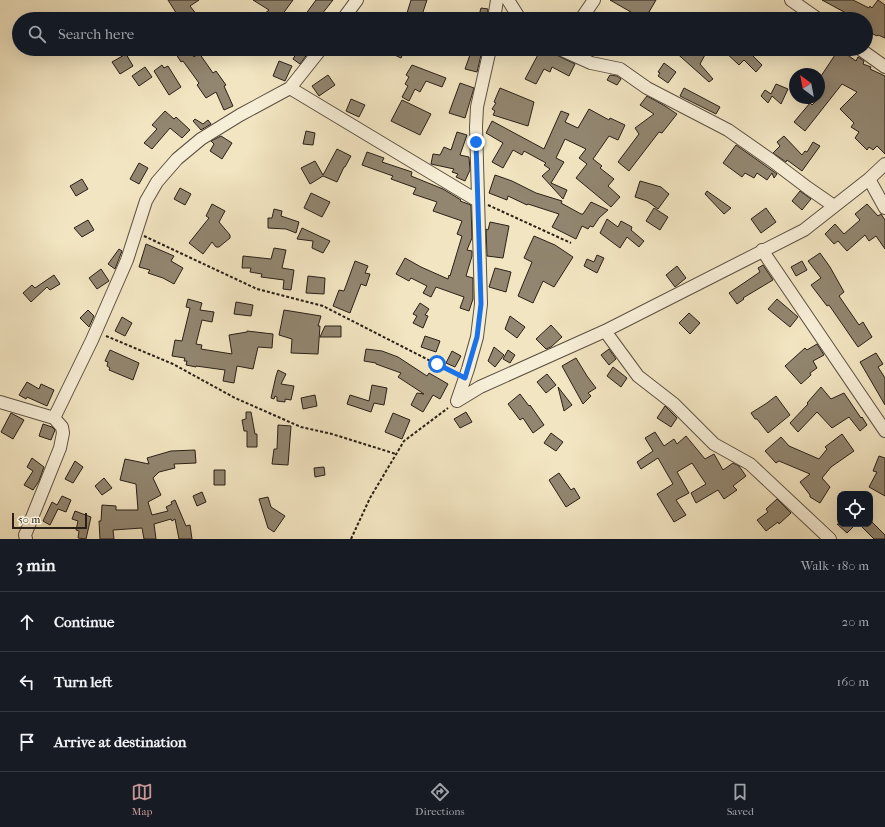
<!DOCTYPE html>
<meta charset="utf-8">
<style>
:root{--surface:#171b24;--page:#242831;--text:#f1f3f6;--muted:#9ea1a6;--line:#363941;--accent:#c59692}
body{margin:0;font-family:"IM FELL French Canon",serif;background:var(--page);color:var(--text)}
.controls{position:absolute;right:12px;bottom:12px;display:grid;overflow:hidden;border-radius:8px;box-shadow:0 4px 16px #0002}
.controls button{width:36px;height:36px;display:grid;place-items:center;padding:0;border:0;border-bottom:1px solid var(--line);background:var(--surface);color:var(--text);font:20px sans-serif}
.compass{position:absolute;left:789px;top:68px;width:36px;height:36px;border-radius:50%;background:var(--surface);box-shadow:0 4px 16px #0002;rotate:328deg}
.scale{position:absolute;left:12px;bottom:10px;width:75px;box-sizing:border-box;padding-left:4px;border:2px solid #2a2018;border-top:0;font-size:11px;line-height:14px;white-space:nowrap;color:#2a2018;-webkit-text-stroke:3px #f7eed7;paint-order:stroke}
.stop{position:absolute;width:12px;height:12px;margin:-9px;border:3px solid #1a73e8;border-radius:50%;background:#fff}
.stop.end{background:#1a73e8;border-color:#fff;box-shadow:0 1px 4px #0008}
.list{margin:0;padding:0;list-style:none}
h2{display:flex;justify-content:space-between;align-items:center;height:52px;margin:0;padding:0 16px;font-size:17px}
h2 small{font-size:13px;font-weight:400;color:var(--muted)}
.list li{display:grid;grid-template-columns:26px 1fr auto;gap:12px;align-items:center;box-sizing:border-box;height:60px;padding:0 16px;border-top:1px solid var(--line)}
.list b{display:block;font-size:15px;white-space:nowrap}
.list em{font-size:13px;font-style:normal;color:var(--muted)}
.icon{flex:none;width:22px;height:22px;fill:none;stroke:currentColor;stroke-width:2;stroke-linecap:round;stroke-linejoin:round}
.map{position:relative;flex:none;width:885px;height:539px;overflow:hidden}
.search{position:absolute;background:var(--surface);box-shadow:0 4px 16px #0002;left:12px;right:12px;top:12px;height:44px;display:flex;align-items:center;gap:10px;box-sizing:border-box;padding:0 14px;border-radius:22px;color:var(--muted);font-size:15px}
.sheet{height:232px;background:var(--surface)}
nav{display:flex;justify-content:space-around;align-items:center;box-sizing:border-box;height:56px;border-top:1px solid var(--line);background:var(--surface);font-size:11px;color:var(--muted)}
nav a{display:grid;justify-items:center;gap:2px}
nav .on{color:var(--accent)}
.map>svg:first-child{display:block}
</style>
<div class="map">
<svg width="885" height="539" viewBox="0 0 885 539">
<rect width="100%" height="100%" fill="#f2e5c1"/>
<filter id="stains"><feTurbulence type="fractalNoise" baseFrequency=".005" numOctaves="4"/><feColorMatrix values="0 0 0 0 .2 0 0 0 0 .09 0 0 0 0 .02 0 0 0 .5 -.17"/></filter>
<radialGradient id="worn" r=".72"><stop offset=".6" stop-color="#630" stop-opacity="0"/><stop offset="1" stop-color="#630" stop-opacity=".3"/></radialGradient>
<path fill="#928670" stroke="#2a2018" d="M168,0H199L190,6L200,19H180Z
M253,0H293L282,15L285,19H258L269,10Z
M316,0H333L318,19H310L305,15Z
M411,0H427L421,18L407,13Z
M610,0H656L649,12L665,19H643Z
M822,0H853L869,8L870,6L872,8L878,0L885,5V38L878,35L877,36L869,32L872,28L866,25V19H857Z
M481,8L488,9L487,19H478Z
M183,49H188L194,57L199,53L213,73L216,71L226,85L224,86L233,106L224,110L216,92L206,98L197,85L199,83L183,61L181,62L176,54Z
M299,49H311L300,64L293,59Z
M382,49H405L401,58Z
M541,49H544L575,64L569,76L552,67L550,72L544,69L536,84L525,79Z
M672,49H698L706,53L700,64L713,79L709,82Z
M722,49H758L752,55L762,65L756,72L744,60L739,65Z
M839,49L856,61L858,57L864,61L863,64L871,67L870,69L885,76V154L877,146L873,150L869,147L867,150L855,138L859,132L851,127L854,123L840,109L857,92L842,84L805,131L794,122L810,103L812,105L819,98V79Z
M471,52L481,55L477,72L465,69Z
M126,54L133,66L120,74L112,62Z
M279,61L292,66L285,81L273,76Z
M664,63L676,72L668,83L658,76L660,73L658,72Z
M162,65L164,68L168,66L181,87L169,95L154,71Z
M412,65L446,78L442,87L426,81L420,92L415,89L409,101L402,97L408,86L405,84L409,77L406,75Z
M145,67L152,77L139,86L132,76Z
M328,75L335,85L319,96L312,86Z
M610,75L617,76L621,79L617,85L607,80Z
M460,83L474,88L465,118L449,113Z
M776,84L788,89L781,104L772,96L768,103L761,96L765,90L771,94Z
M500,88L534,102L528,126L493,115L495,111L492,109L496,103L494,102Z
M684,88L720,107L716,114L680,96Z
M647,96L665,106L677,114L662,133L659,132L629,171L618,162L639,134L635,128L654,114L640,105Z
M351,99L365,105L359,117L346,111Z
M402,100L431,114L420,135L391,121Z
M589,109L609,120L610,118L625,125L618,140L609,136L593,159L602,166L600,168L614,179L608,186L620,197L611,207L576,178L587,164L579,158L586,149L565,139L556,158L564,162L551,183L567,190L563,199L542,176L550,169L544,165L546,163L524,151L522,155L513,150L503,168L492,162L503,143L486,133L492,121L544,149L561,111L569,114L565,122L578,128Z
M165,111L174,119L176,117L190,130L182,138L170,128L152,149L144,143L157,129L152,125Z
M195,119L203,124L208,120L211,124L201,130L193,121Z
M306,131L315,133L313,145L303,144Z
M457,132L467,135L460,155L469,157L470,170L465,181L456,177L458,174L452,172L454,169L431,164L433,154L440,155L444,147L451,150Z
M221,136L232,143L222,159L210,151L214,144L211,141Z
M784,136L802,155L805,151L807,152L813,142L820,146L802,171L787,160L786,162L773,153L780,146L777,142Z
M736,145L777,174L774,178L772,173L767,180L757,173L754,178L745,173L742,177L723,163Z
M337,149L351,156L345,167H344L337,182L323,176L310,184L301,168L315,161L323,175Z
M367,152L384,158L382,162L412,172L411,176L443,189L461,200L460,201L471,205L472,238L467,250L472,251V256L466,276L473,278V299L469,311L460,308L464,297L436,287L431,297L423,293L427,286L411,278L409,281L396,274L405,258L421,267L448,279L449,275L450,276L462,236L457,234L462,221L433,211L437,202L413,194L416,188L391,179L393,176L362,165Z
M139,163L148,168L139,184L130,179Z
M495,175L512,181L536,193L562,201L561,203L581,214H583L591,202L608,210L599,218L593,227L590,226L588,229L582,226L576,239L552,227L559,214L528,204L527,205L508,196L507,200L489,193Z
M82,179L88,189L76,196L70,186Z
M640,181L661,187L669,194L658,209L647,201L635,197Z
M180,188L191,194L185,205L174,199Z
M707,191L731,208L724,214L705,194Z
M800,191L811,199L802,210L792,201Z
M311,193L330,202L322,217L304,208Z
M212,204L225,211L219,222L230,235V238L219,247H216L212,242L203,254L189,243L209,218L206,216Z
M867,204L878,216L881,214L885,220V249L876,236L869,241L865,235L847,251L838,241L834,244L825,234L835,224L844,234L860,220L855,214Z
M654,208L668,217L660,230L646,221Z
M766,208L776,222L761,233L751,219Z
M274,209L282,211L281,216L299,222L296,233L286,229L268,228V218H272Z
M607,219L618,227L621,221L632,227L631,230L644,241L639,247L627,237L620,248L600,233Z
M88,220L94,230L82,237L74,228Z
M490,222L509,226L503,258L487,256L486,229L488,230Z
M302,228L330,241L323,253L312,248L313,241L297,239Z
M534,236L555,245L573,257L554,287L543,281L533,303L518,296L532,262L524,258Z
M146,244L174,256L171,261L183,268L174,284L163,278L148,273L150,270L139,267Z
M274,248L286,250L282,268L294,270L291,290L283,289L284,280L261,277L262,274L250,272L251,268H242L243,256L271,259Z
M119,249L122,251L115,269L108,264Z
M820,253L830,267L844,292L839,296L859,325L863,322L872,337L858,347L829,305L827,306L811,285L821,278L808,261Z
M597,255L604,258L597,273L584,266L587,259L594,262Z
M355,261L368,266L365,273L370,274L366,286L361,284L350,313L333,306L339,290L344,291Z
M802,261L807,270L796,276L791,267Z
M763,265L773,280L743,298L744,299L737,304L729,293L760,272L758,268Z
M677,266L686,278L675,287L666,275Z
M495,268L511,272L506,292L489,287Z
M101,269L109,281L97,289L89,278Z
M54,275L60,284L50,290L47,287L31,302L23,293L32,285L35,288Z
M308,276L325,278L324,294L306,293Z
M188,299L202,303L200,310L214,312L212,322L202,320L196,344L202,345L201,349L232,354L229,335L247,332V331L273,334L272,348L258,347L253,369L237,366L234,383L223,381L225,370L196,366V367L186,365L187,361H184L185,358L172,356L175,340L182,341L190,308L186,307Z
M777,299L798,317L790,327L768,309Z
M236,302L253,305L251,316L234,314Z
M420,303L429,309L425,315L428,316L423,328L413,323L417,316L413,314Z
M88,310L94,316L89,327L80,318Z
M284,310L321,316L318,326H320L318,354L291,353L292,339L279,335Z
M689,313L700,323L690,334L679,323Z
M510,316L525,327L517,338L505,329Z
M122,317L132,323L125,336L115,331Z
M551,325L562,337L551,347L546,349L536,339Z
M325,326H341V337H320Z
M425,336L440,341L436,352L421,347Z
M817,344L824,355L813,361L817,368L810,373L811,375L801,384L785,366L805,348L807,350Z
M494,347L504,355L495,367L488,361Z
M366,349L382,351L398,357L427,376L429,373L448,384L440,399L433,395L423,412L411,405L417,393L424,394L398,377L401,373L376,364V363L364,361Z
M609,349L616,359L609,365L601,355Z
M110,350L139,363L133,380L109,370L110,368L107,366L108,362L105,361Z
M508,350L515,355L510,363L503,359Z
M452,351L461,356L455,367L446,363Z
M876,353L883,364L878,367L885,378V405L860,362Z
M576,358L587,376L596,388L588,393L591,396L583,404L562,366Z
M613,367L627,378L621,387L607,376Z
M278,370L286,374L281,384L294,386L291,400L285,399V402L277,401V397L275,396L274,399L271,398L276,376Z
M547,374L556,385L546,393L537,382Z
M27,382L39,389L41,384L54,390L47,406L27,397L26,399L19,395Z
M372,385L387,388L384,405L374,403L371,412L347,404L350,395L369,401Z
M558,387L572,405L564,411Z
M821,387L831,399L844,393L861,418L862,417L867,425L860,431L849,417L832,428L817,412L798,432L790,423L808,404L807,403Z
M520,394L529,406L530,405L544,425L533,433L523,418L520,420L508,404Z
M315,395L317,406L303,409L301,398Z
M776,396L790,415L768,433L757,419H755L751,413L767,403Z
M665,406L677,418L671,427L657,418Z
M246,412H251L255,434H257V447H247V431H244L242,420L246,419Z
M466,412L472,422L460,428L454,419Z
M11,413L24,420L13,439L1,432Z
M393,413L410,420L402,439L385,432Z
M43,424L52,427L55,430L51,440L39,436Z
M278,425L291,426L288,465L272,464L274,449H277Z
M655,432L664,446L674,439L677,444L686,436L705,459L714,454L723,470L733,463L739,466L746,476L733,486L737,490L724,499L718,490L696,503L691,493L706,484L692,463L677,472L689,493L676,500L686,515L674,522L657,494L673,484L658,458L641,469L637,462L653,451L645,438Z
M551,433L563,442L556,451L544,443Z
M842,434L854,451L831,467L822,478L830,487L820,503L810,497V495L800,482L810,474L779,461L776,463L765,451L781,437L789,446L819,459L827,449L825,447Z
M195,450L196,463L174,464L175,468L159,472L153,478L161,495L148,502L152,515L168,511L166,507L172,504L171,502L175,500L186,526L190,525L192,539H179L175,519L172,521L171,519L154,524L156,539H144L142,528L113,530L114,539H100L99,521H101L102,505L116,506V510H138L136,484L120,480L125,459L149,464L147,458L171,451Z
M879,456L885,458V496L869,487L877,472L873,471Z
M32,458L44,467L39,481L33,490L24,485L33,471L27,467Z
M75,461L83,467L73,483L65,479Z
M324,467L325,475L315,477L314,468Z
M214,470H225V485H214Z
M559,473L571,490L574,488L580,498L566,507L549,480Z
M104,478L112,488L102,495L95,486Z
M202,492L206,502L197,506L193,496Z
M62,496L71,500L66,512L58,509L50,525L43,521L52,502L57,505Z
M268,497L271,507L285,516L274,532L268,528L259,499Z
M777,499L791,513L779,524L778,522L766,531L757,520L768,512L766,509Z
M75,511L91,517L86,539L78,538L79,531L76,530L78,521L72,519Z
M871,521L885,535V539H874L859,524H870Z
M837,524H856L847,533Z"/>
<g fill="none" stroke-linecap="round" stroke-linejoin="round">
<defs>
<path id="street" d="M508,0L520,19
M791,0L818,19
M343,19L357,0
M494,19L497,0
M581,19L594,0
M560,49L591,63L620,69L647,88L728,130L771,160L808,188L834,206
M860,49L885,67
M290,88L478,201
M869,179L885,208
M762,250L885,431
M605,331L638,376L674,404L714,444L750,464L830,539
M457,401L480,387L605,331L804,230L869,179L885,164
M457,401L468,369L477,337L481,304L476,127L477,107L490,49
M0,402L54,418L62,427L63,433L60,448L25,535L26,539
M54,418L92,340L127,260L146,201L157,182L177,159L201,139L240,115L290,88L321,49"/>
</defs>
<use href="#street" stroke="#5c5142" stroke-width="14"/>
<path stroke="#2a2018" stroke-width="2" stroke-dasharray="3 2" stroke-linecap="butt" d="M488,205L571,243
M144,236L257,289L323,306L456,374
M106,336L173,364L235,398L301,427L332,434L396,454
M351,539L370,498L404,441L448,408"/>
<use href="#street" stroke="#f7eed7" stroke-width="12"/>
</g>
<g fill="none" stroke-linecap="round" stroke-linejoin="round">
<path stroke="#1a73e8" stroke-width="5" d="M437,364L465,378L477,337L481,304L476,142"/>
</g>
<rect width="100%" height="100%" filter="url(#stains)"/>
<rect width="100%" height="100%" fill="url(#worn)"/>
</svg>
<div class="controls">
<button><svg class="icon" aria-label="locate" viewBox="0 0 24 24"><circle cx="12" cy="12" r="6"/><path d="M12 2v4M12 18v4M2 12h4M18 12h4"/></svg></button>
</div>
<svg class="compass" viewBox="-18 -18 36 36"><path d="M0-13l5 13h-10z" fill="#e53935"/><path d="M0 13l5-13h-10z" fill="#9ea1a6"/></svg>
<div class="scale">50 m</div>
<div class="stop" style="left:437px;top:364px"></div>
<div class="stop end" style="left:476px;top:142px"></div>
<div class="search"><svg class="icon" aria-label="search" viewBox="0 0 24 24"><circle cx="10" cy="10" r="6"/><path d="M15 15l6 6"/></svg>Search here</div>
</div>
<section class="sheet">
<h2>3 min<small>Walk · 180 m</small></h2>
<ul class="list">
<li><svg class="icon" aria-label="ahead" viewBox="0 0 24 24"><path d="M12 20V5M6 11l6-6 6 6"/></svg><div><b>Continue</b></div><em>20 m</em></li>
<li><svg class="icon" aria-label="left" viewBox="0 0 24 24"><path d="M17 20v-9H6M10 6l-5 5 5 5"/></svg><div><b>Turn left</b></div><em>160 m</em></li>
<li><svg class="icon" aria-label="arrive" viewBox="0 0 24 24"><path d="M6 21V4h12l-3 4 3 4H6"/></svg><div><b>Arrive at destination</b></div></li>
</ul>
</section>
<nav>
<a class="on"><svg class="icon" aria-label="map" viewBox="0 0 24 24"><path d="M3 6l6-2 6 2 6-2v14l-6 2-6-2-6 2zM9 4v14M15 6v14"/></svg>Map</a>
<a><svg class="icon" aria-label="directions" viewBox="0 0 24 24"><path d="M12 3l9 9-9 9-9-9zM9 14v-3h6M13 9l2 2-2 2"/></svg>Directions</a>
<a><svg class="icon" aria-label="saved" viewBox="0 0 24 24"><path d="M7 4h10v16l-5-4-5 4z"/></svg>Saved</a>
</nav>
